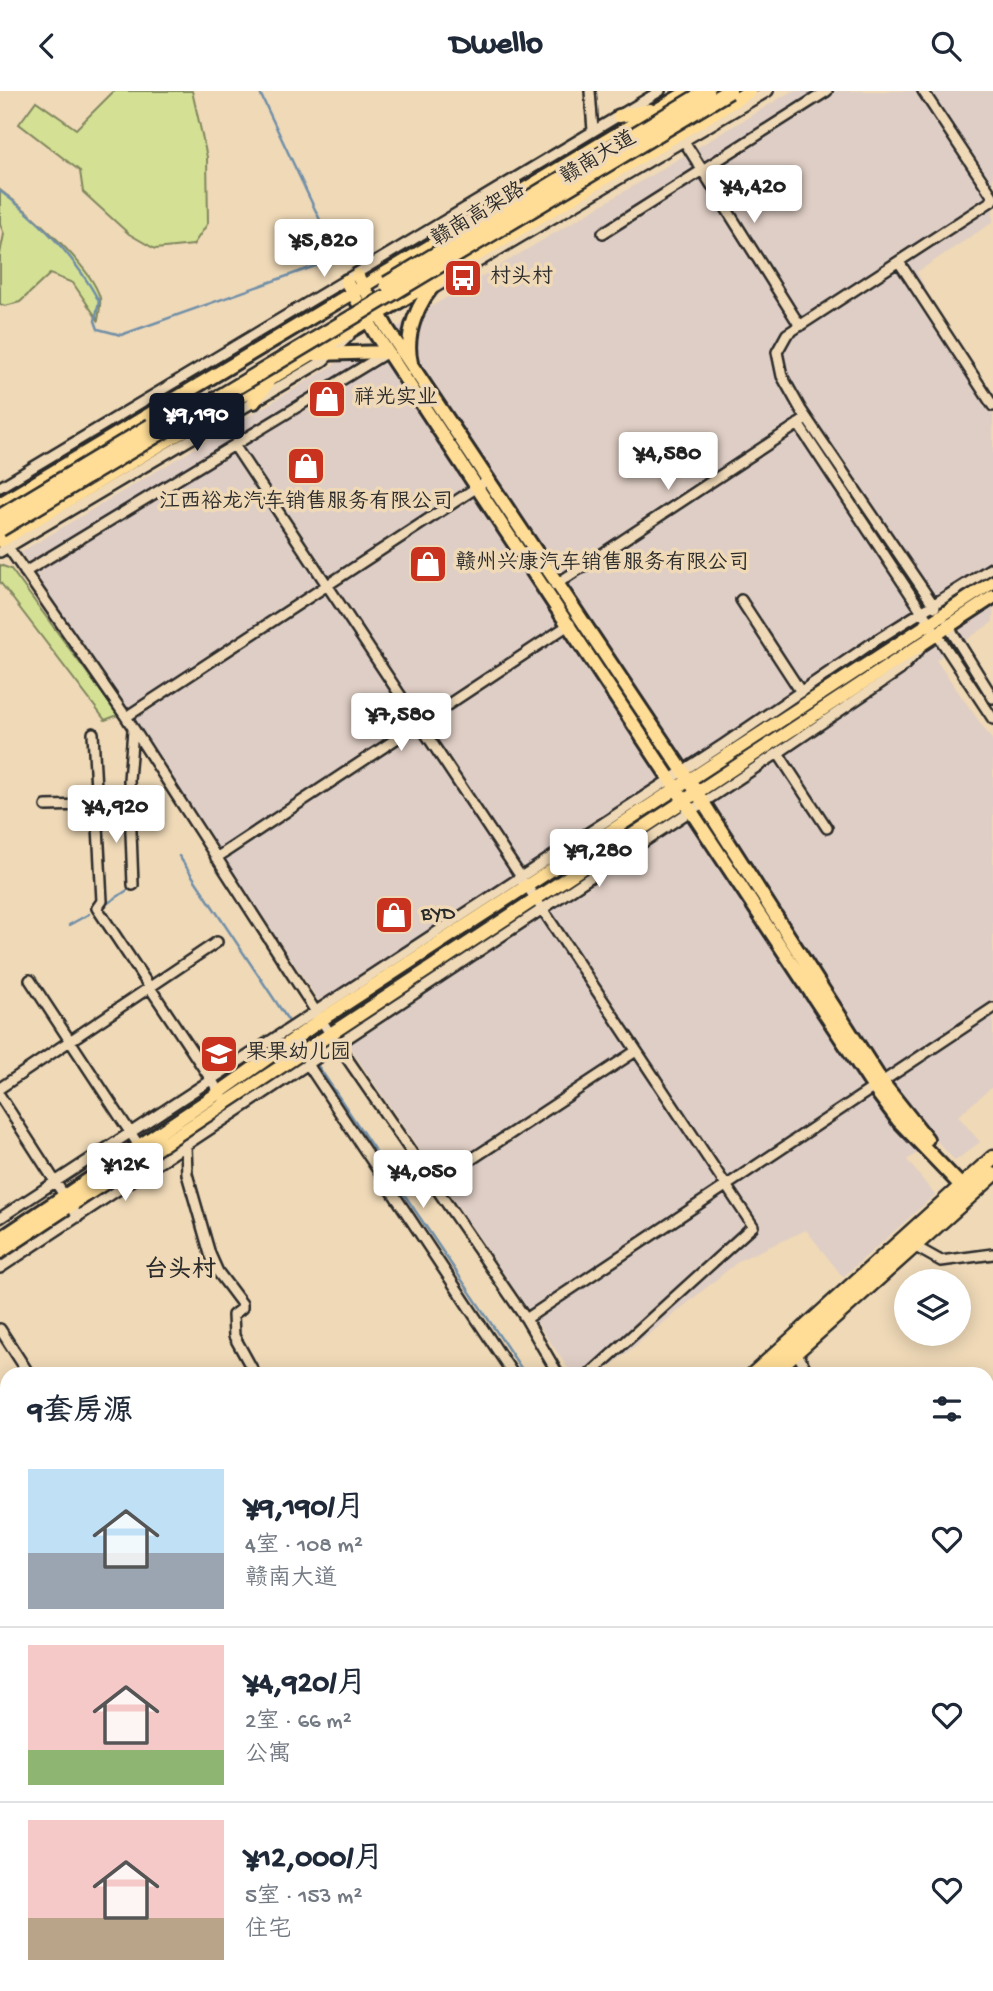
<!DOCTYPE html>
<html lang="zh">
<meta charset="utf-8">
<style>
body{margin:0;font-family:"Gochi Hand","LXGW WenKai TC",sans-serif;background:#f6f6f7;color:#1f2937;height:100vh;display:flex;flex-direction:column;font-size:26px;white-space:nowrap}
*{box-sizing:border-box;margin:0}
p{font-size:23px;color:#747a83}
.icon{flex:none;width:38px;height:38px;fill:none;stroke:currentColor;stroke-width:2;stroke-linecap:round;stroke-linejoin:round}
.map{position:relative;flex:1;overflow:hidden}
.side{position:absolute;left:0px;top:1276px;width:994px;height:625px;display:flex;flex-direction:column;background:#fff;border-radius:21px 21px 0 0;box-shadow:0 4px 18px #0003}
.side>*{flex:none}
.fabs{position:absolute;left:894px;top:1178px;display:grid;gap:14px}
.fabs a{display:grid;place-items:center;width:77px;height:77px;border-radius:50%;background:#fff;box-shadow:0 4px 18px #0003;font-size:35px}
.price{position:absolute;translate:-50% -60px;padding:0 16px;border-radius:7px;background:#fff;color:#222;font-size:23px;line-height:46px;filter:drop-shadow(0 2px 4px #0008)}
.price::after{content:'';position:absolute;left:50%;top:42px;width:21px;height:16px;margin-left:-10px;background:inherit;clip-path:polygon(0 0,100% 0,50% 100%)}
.price.on{background:#111827;color:#fff}
ul{padding:0;list-style:none}
li{display:flex;align-items:center;gap:21px;height:175px;padding:0 28px}
li+li{border-top:2px solid #e0e1e3}
li span{display:grid;place-items:center;flex:none;width:196px;height:140px;border-radius:0px;color:#555}
li>.icon{margin-inline-start:auto}
span .icon{width:84px;height:84px;fill:#fffc;stroke-width:1}
li b{font-size:30px}
h2{display:flex;justify-content:space-between;align-items:center;height:84px;padding:0 28px;font-size:30px}
header{display:flex;justify-content:space-between;align-items:center;height:91px;padding:0 28px;background:#fff;font-size:32px;font-weight:700}
.map>svg:first-child{display:block}
</style>
<header><svg class="icon" aria-label="back" viewBox="0 0 24 24"><path d="M15 5l-7 7 7 7"/></svg>Dwello<svg class="icon" aria-label="search" viewBox="0 0 24 24"><circle cx="10" cy="10" r="6"/><path d="M15 15l6 6"/></svg></header>
<div class="map">
<svg width="993" height="1900" viewBox="0 0 993 1900">
<rect width="100%" height="100%" fill="#efd9b7"/>
<filter id="ink" filterUnits="userSpaceOnUse"><feTurbulence type="fractalNoise" baseFrequency=".0143" numOctaves="2"/><feDisplacementMap in="SourceGraphic" scale="14" xChannelSelector="R" yChannelSelector="G"/><feConvolveMatrix kernelMatrix="1 2 1 2 8 2 1 2 1" color-interpolation-filters="sRGB"/></filter>
<g filter="url(#ink)">
<path fill="#dfcec5" d="M792,0H993V131L917,181L964,274L993,319V531L936,569L993,650V995L958,1025L980,1051L955,1070L936,1049L907,1069L935,1104L843,1186L806,1139L740,1169L601,1283H572L354,963L21,461Z"/>
<path fill="#d4e093" stroke="#80865f" stroke-width="2" d="M114,0H192L207,66L208,132L193,154L155,158L129,143L83,101L80,80L19,33L36,10L76,38Z
M0,99C27,119 92,175 100,207C101,213 99,223 98,229L73,192L50,183L20,211L5,215L0,213V163L4,143L0,133Z
M0,474L11,478L118,624L105,629L0,491Z
M0,1651L7,1664V1785L0,1784Z"/>
<g fill="none" stroke-linecap="round" stroke-linejoin="round">
<path stroke="#718fa8" stroke-width="2.5" d="M0,100C41,130 75,166 99,210L95,230L98,238L121,244L338,167L259,0
M179,765L288,929
M108,812L132,796
M69,834L89,823
M318,975L525,1283
M0,1666L7,1650
M0,1699L7,1711
M987,1876L993,1883"/>
<defs>
<path id="minor" d="M590,0L593,40
M923,0L993,106
M684,50L800,235
M603,142L827,0
M899,171L993,315
M436,196L768,0
M798,333L993,628
M234,354L753,1135L590,1283
M0,396C221,265 440,132 660,0
M8,456L126,626L329,941L526,1228L558,1283
M0,461L323,270L349,245
M25,481L386,262
M555,494L803,330
M741,509L801,601
M935,516L801,319L782,285L777,261L787,243L993,109
M947,533L993,607
M126,626L482,393
M93,642L102,810L97,817L222,1005
M778,662L827,737
M46,715L130,713
M216,767L570,533
M133,794L129,689L133,639
M30,889L153,1076
M307,972L513,1283
M0,997L217,851
M0,1005L78,1126
M186,1055L187,1083L210,1163L218,1181L242,1213V1217L233,1224L234,1245L255,1283
M434,1093L636,960
M0,1127L724,653L875,550L993,476
M914,1155L941,1170L993,1163
M0,1177L778,662L900,579L919,559
M526,1228L993,917
M0,1238L29,1283
M796,1261L809,1283
M987,1622L993,1630
M100,1894L106,1900
M725,1894L731,1900"/>
<path id="major" d="M619,25L650,19
M357,184L388,239L688,688L882,991L927,1048
M346,190L375,242L874,997L898,1029L968,1102
M315,263L387,261
M411,272C404,243 418,210 438,190
M254,311L268,291
M0,413L689,0
M0,450L750,0
M0,1148L220,1001L321,929L993,491
M0,1161L993,506"/>
<path id="highway" d="M754,1283L993,1067
M771,1283L993,1084
M61,1900L68,1894
M80,1900L87,1894"/>
</defs>
<use href="#minor" stroke="#2b2b2b" stroke-width="14"/>
<use href="#major" stroke="#2b2b2b" stroke-width="18"/>
<use href="#highway" stroke="#2b2b2b" stroke-width="19"/>
<use href="#minor" stroke="#efd9b7" stroke-width="9"/>
<use href="#major" stroke="#ffdd96" stroke-width="12"/>
<use href="#highway" stroke="#ffdd96" stroke-width="14"/>
<defs>
<path id="highway-bridge" d="M387,193L707,0
M0,426L151,335
M0,438L729,0"/>
</defs>
<use href="#highway-bridge" stroke="#2b2b2b" stroke-width="19" stroke-linecap="butt"/>
<use href="#highway-bridge" stroke="#ffdd96" stroke-width="14"/>
</g>
</g>
<defs>
<symbol id="bus-square" viewBox="-11 -11 22 22"><rect x="-9" y="-9" width="18" height="18" rx="4" fill="#c8321e" stroke="#efd9b7"/><path d="M-5-6H5V4H4V6H2V4H-2V6H-4V4H-5ZM-3.5-4V0h7V-4ZM-3.5 1.2v1.5H-2V1.2ZM2 1.2v1.5H3.5V1.2Z" fill="#fff"/></symbol>
<symbol id="shop-square" viewBox="-11 -11 22 22"><rect x="-9" y="-9" width="18" height="18" rx="4" fill="#c8321e" stroke="#efd9b7"/><path d="M-5-2.5h2.3a2.7 3.5 0 0 1 5.4 0H5L5.5 6h-11ZM-1.5-2.5h3a1.5 2.3 0 0 0-3 0Z" fill="#fff"/></symbol>
<symbol id="school-square" viewBox="-11 -11 22 22"><rect x="-9" y="-9" width="18" height="18" rx="4" fill="#c8321e" stroke="#efd9b7"/><path d="M0-5L7-2L0 1L-7-2ZM-4 1L0 2.5L4 1V4Q0 6-4 4Z" fill="#fff"/></symbol>
</defs>
<g fill-rule="evenodd">
<use href="#bus-square" x="441" y="165" width="44" height="44"/>
<use href="#shop-square" x="305" y="286" width="44" height="44"/>
<use href="#shop-square" x="284" y="353" width="44" height="44"/>
<use href="#shop-square" x="406" y="451" width="44" height="44"/>
<use href="#shop-square" x="372" y="802" width="44" height="44"/>
<use href="#school-square" x="197" y="941" width="44" height="44"/>
</g>
<g text-anchor="middle" dominant-baseline="central" stroke-width="7" stroke-linejoin="round" paint-order="stroke">
<g font-size="21" fill="#2b2b2b" stroke="#efd9b7">
<text transform="translate(599 68) rotate(-31)">赣南大道</text>
<text transform="translate(479 125) rotate(-31)">赣南高架路</text>
</g>
<g font-size="21" fill="#2b2b2b" stroke="#efd9b7" text-anchor="start">
<text x="490" y="187">村头村</text>
<text x="354" y="308">祥光实业</text>
<text x="306" y="412" text-anchor="middle">江西裕龙汽车销售服务有限公司</text>
<text x="455" y="473">赣州兴康汽车销售服务有限公司</text>
<text x="421" y="824">BYD</text>
<text x="246" y="963">果果幼儿园</text>
</g>
<g font-size="24" font-weight="bold" fill="#2b2b2b" stroke="#efd9b7">
<text x="180" y="1180">台头村</text>
</g>
</g>
</svg>
<div class="fabs">
<a><svg class="icon" aria-label="layers" viewBox="0 0 24 24"><path d="M12 4l9 5-9 5-9-5zM3 14l9 5 9-5"/></svg></a>
</div>
<b class="price" style="left:754px;top:134px">¥4,420</b>
<b class="price" style="left:324px;top:188px">¥5,820</b>
<b class="price on" style="left:197px;top:362px">¥9,190</b>
<b class="price" style="left:668px;top:401px">¥4,580</b>
<b class="price" style="left:401px;top:662px">¥7,580</b>
<b class="price" style="left:116px;top:754px">¥4,920</b>
<b class="price" style="left:599px;top:798px">¥9,280</b>
<b class="price" style="left:125px;top:1112px">¥12K</b>
<b class="price" style="left:423px;top:1119px">¥4,050</b>
<section class="side">
<h2>9套房源<svg class="icon" aria-label="filters" viewBox="0 0 24 24"><path d="M4 7h16M4 17h16"/><circle cx="9" cy="7" r="2"/><circle cx="15" cy="17" r="2"/></svg></h2>
<ul>
<li><span style="background:linear-gradient(#bfe0f5 60%,#9aa5b1 0)"><svg class="icon" aria-label="home" viewBox="0 0 24 24"><path d="M3 11l9-7 9 7M6 9v11h12V9"/></svg></span><div><b>¥9,190/月</b><p>4室 · 108 m²</p><p>赣南大道</p></div><svg class="icon" aria-label="heart" viewBox="0 0 24 24"><path d="M12 20l-8-8c-3-5 5-10 8-4 3-6 11-1 8 4z"/></svg></li>
<li><span style="background:linear-gradient(#f6c9c9 75%,#8fb573 0)"><svg class="icon" aria-label="home" viewBox="0 0 24 24"><path d="M3 11l9-7 9 7M6 9v11h12V9"/></svg></span><div><b>¥4,920/月</b><p>2室 · 66 m²</p><p>公寓</p></div><svg class="icon" aria-label="heart" viewBox="0 0 24 24"><path d="M12 20l-8-8c-3-5 5-10 8-4 3-6 11-1 8 4z"/></svg></li>
<li><span style="background:linear-gradient(#f6c9c9 70%,#b9a48a 0)"><svg class="icon" aria-label="home" viewBox="0 0 24 24"><path d="M3 11l9-7 9 7M6 9v11h12V9"/></svg></span><div><b>¥12,000/月</b><p>5室 · 153 m²</p><p>住宅</p></div><svg class="icon" aria-label="heart" viewBox="0 0 24 24"><path d="M12 20l-8-8c-3-5 5-10 8-4 3-6 11-1 8 4z"/></svg></li>
</ul>
</section>
</div>
